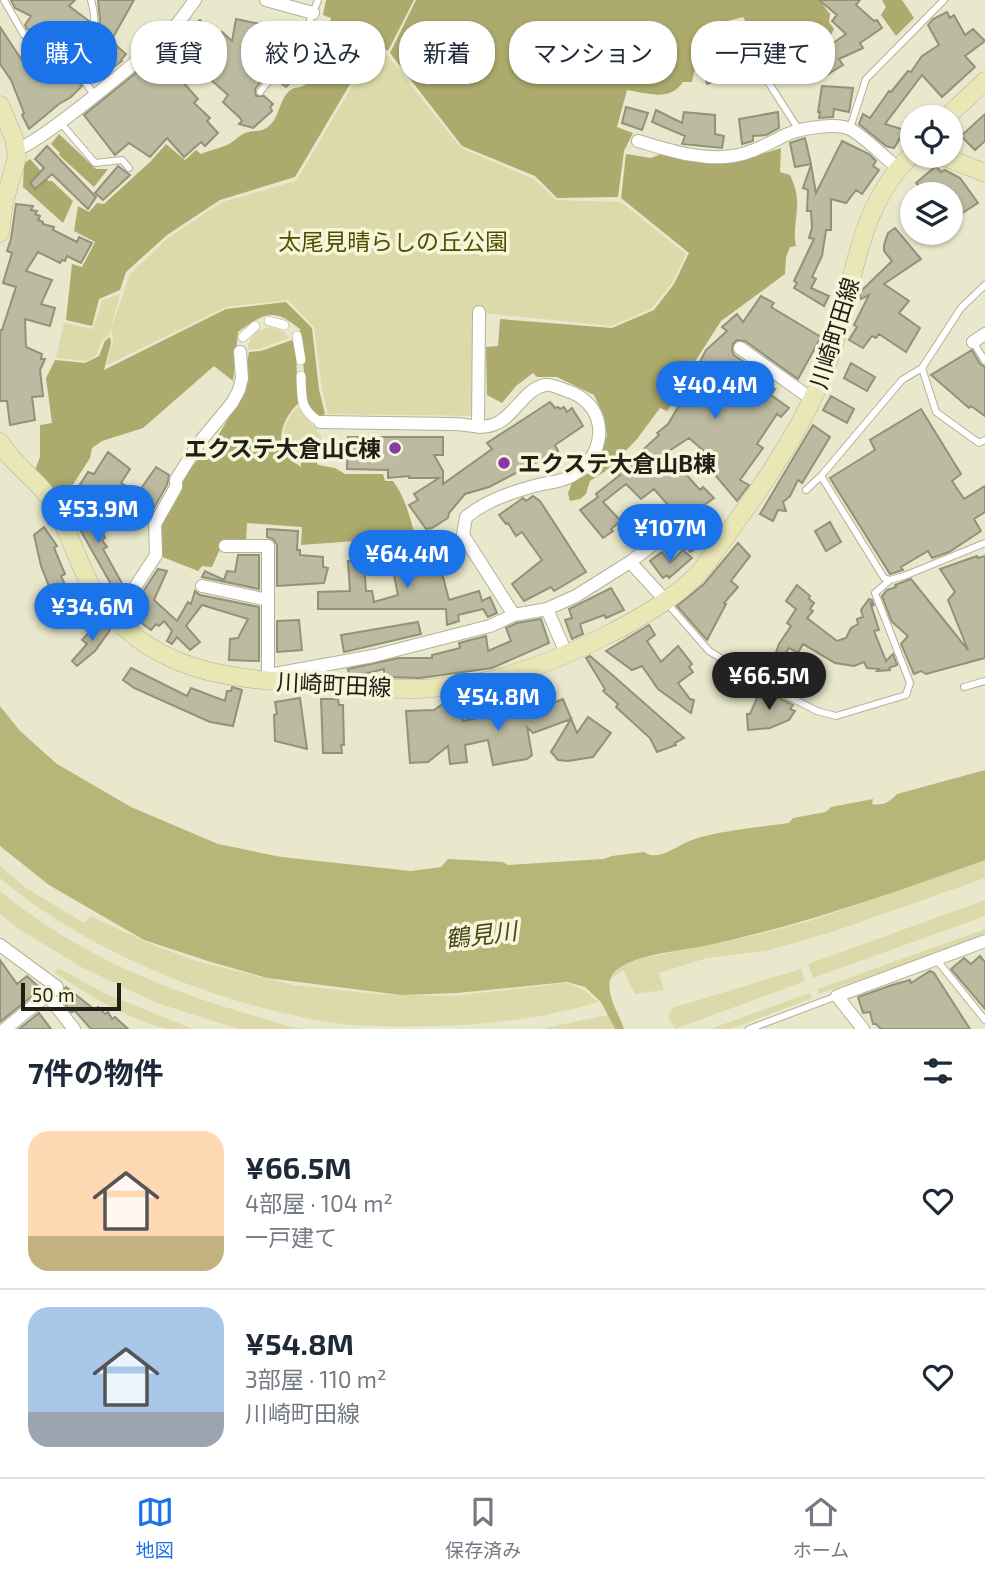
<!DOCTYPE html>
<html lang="ja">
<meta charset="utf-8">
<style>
body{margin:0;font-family:"Exo 2","Noto Sans JP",sans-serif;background:#f6f6f7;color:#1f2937;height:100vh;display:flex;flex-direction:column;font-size:26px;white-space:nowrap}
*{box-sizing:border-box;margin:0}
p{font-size:23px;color:#747a83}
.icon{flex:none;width:38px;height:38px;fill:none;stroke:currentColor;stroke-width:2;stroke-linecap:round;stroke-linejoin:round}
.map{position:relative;height:1029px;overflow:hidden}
.drawer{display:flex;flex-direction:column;background:#fff;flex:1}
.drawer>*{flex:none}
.hud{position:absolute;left:21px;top:21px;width:943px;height:63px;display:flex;gap:14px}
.buttons{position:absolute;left:900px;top:105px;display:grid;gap:14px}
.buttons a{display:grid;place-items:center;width:63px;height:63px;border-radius:50%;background:#fff;box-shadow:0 2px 5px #0004;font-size:35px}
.scale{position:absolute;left:21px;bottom:18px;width:100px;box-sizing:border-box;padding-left:7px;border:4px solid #212016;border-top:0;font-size:19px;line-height:24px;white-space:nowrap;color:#212016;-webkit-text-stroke:5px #f6f6da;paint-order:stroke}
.price{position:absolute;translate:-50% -60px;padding:0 16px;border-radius:24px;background:#1a73e8;color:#fff;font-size:23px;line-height:46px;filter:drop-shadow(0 2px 4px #0008)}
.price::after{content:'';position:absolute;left:50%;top:42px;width:21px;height:16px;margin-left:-10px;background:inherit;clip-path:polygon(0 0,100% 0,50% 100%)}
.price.active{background:#222;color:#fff}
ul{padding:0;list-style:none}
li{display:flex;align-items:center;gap:21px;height:175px;padding:0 28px}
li+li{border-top:2px solid #e0e1e3}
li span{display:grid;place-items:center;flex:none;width:196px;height:140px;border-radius:21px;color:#555}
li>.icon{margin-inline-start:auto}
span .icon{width:84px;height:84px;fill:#fffc;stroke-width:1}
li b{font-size:30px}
h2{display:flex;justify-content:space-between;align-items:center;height:84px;padding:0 28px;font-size:30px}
.tag{padding:0 24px;border-radius:28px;background:#fff;box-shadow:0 2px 5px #0004;font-size:24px;line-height:63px}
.tag.active{background:#1a73e8;color:#fff}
.dock{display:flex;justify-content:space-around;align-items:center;height:98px;border-top:2px solid #e0e1e3;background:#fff;font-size:19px;color:#747a83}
.dock a{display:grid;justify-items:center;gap:4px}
.dock .active{color:#1a73e8}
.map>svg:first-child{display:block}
</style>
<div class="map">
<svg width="985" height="1029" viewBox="0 0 985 1029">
<rect width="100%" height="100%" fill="#e9e8cd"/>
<path fill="#dcdaab" d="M376,46L388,56L461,148L534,179L556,200L621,202L686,254L672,283L651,309L611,326L483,313V416L328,414L322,389L314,327L288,300L226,307L107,365L113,340L111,329L130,274L168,238L222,202L296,181Z
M120,294L109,335L102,340L96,356L86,361L56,358L64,323L93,329L102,301Z
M269,327L283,331L289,338L260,349L247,350C250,336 255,331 269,327Z
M298,407L321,435L325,461L319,462L313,451H300L299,464C280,447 278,426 298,407Z
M985,860V878L832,932L765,951L707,958L659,973L664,990L635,994L623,970L610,980L619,967L639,959L756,935L813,920Z
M0,866L26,888L84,923L91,916L148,943L196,961L293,985L376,994L451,996L567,983L586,991L598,1002C519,1026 432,1029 350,1025C231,1010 92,956 0,878Z
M0,891C70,949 155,987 242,1012C262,1018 283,1026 304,1029H238L157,1003L81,967L19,929L0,914Z
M985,900V916L813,978L808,964Z
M985,929V936L819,994L818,989Z
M58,968L106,994L193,1029C185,1029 174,1029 166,1029C131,1021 83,992 55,973Z
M801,969L805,981L675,1029L668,1017L672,1008Z
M810,993L812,998L731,1029H710Z
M608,1015L615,1029H540Z"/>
<path fill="#acaa6c" d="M326,0H414L388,51L375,42L295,177L220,200L167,235L126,272L120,290L99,299L92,326L66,320L72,264L82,267L95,242L74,231L78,206L89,212L97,203L104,204L151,161L166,144L185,160L196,150L201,154C210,150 218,149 227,145C234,142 238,136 245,133C253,130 263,133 270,125C281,115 279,97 292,89C295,87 300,88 303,86C326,74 328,39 331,18L323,15Z
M416,0H826L823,5L830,14L829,22L834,29L828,41L804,60L797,53L787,57L778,47L773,30L752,33L743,17L720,23L717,40L699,49L692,82H683C670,102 647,93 627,90L617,127L633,133L624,151L618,197L557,198L535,176L462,146L390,53Z
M882,0H902L914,18L896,36L881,15L886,7Z
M59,134L96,169H108L94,187L59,155L60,153L51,144Z
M781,148L780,172L790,175C805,206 791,218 796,246L790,247L786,257L785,274L721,321L687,374L689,380L667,411L660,408L637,439L607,470L590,481L586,494L580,499L570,501L568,493L572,483L589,473L607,436L604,417L594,395L557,377H537L533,373L516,386L502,403L487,395L486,347L498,346L500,319L612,328L654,310L674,284L689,253L621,198L626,154L651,158L661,154L676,158L714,162L739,161Z
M30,159L40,170L39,173L49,181H52L73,201L63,223L23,187L24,164Z
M286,302L312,328L319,390L325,414L318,417L310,412L307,403L300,329C273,307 264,313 238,332L233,381L214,366L143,428L102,441L92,448L90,458L72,486L79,495L76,500L65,493L56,496L35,470L40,457V425L52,423L46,378L55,360L85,363L99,356L105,341L110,337L111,343L104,370L226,309Z
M292,340L296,351L298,404C285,415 274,439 287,456C290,460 297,464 301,467V452L313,453L318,465L335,468L345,474H383L385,481H393C407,499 411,524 418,545L397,538L301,545L302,527L247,523L246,542H223L212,567L202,566L198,571L160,556L161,525L182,479L219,434L241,397L249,352L261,351Z"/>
<path fill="#b7b577" d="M0,706L20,731L57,764L131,807L218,844L281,857L411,871L441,867L448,859L503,862L508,865L603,859L612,856L644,852C658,862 675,847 687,842C712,831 761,827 789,823L793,818L826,812L831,807L873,799L872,804C883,806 890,802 897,794L985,770V860C890,894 797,927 699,947C677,951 626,956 613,974C602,990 619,1013 624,1029H615L601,1002L585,987L567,982L457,993L401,995L267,978L211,962L144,940L49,885L0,846Z"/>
<path fill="#bcbba1" stroke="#939278" stroke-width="2" d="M11,0H75L69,6L89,21L85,45L77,64V62L27,29L25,25L31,16L15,8Z
M98,0H134L111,41L126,54L121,60L122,61L93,82L86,72L98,38L100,19Z
M819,0H860L856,5L874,21L877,20L882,28L860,43L863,48L839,59L843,65L825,76L812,58L846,34L832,21L837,15Z
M947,12L950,18L954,15L965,35L973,29L985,41L965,56L975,67L942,97L922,75L885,124L905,130L894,148L886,146L859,124L863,114L870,118L889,91L891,92L908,71L911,72L922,56L939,45L928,25L933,19Z
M236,19L284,29L295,38L255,89L256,96H264L273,104L270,107L272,111L253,128L239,124L242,121L239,117L223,102L228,95L193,64L205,50L183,30L190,23L193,25L200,20L218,37L222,32L232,41Z
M0,27L29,71L46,60L59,80L68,71L75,76L82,86L71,97L59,104L29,129L22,115L24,113L11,80L0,64Z
M769,34L777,61L784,56L791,68L779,75L774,69L769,73L767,70L758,37Z
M735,41L743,76L721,79L707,84L704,66L707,65L703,50Z
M304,45L316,55L286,87L277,80Z
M172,46L192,69L181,80L198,99L194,103L210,118L207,121L218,133L205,146L201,142L184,157L167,138L150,157L129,143L115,155L84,115L152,60L155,62Z
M822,86L853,88L849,112L834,109L833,117L819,118L820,112H818Z
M626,107L648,113L642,130L622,123Z
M656,110L682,123L684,112L715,115V134L724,136L722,148L682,144L685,136L652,122Z
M778,112L779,128L766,135L753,136V141L742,144L739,119Z
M985,114V141L975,150L961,136Z
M805,138L811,164L795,167L790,143Z
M842,141L869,154L876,161L873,166L879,170L862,194L856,190L846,203L831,199V230H826L822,256L812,277L816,279L811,288L829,296L824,306L794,288L797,283L794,281L814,239L809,238L812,228L811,211H807L808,190L803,188L811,165L816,193Z
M47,146L96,197L88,209L52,174L35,189L30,183L44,168L35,159Z
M118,166L130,175L103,200L95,193Z
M936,166L941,172L945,170L960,178L978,203L950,221V194H927L916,183Z
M16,204L33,206L31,210L37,211L35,214L40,216L38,220L43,222V224L54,227L53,230L77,242L79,237L92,243L81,263L67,256L65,261L62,260L60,263L38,252L26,271L52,280L41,304L55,308L50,326L25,319L26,347L42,354L41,359H45L40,370L43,396L32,397L35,420L10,425L7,401H0V330H2L16,287L3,283L12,253L7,251L11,239Z
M895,228L921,259L884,284L909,301L899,313L920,328L906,352L879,334L876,338L872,336L863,348L849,340L857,327L854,325L869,295L861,299L859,293L892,261L884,251V245L888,233Z
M761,296L774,303L771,307L821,337L798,379L745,341L737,340L733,344L732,351L734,355L764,376L760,380L775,389L771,395L789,408L781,417L777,414L757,444L763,448L740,480L749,485L737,501L699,456L704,451L689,438L669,451V454L684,469L683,471L700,490L703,487L714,498L686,518L705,543L690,552L676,533L680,530L669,517L675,513L654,489L641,499L626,484L603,502L621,521L611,529L613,531L603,538L580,510L598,497L596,494L620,475L618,473L659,435L657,433L668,424L682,401L681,400L696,379L692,377L706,350L727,331L722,327L737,314L743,322Z
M972,350L980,364L985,367V416L971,406L969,408L931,375Z
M851,363L875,377L867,391L844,378Z
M831,396L854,409L847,423L823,410Z
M550,402L555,408L558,407L560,409L564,407L567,412L572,408L583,426L555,445L558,451L489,487L465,494L449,513L448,518L432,528L426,529L409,505L418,500L414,494L439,478H409V476L388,478V470L347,469L348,437H443V455H434L443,471V484L492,449L487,443Z
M921,409L961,474L952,481L964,499L985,486V512L974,519L981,531L949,552L932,558L928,551L901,567L903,570L890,574L830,478L875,450L870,440Z
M813,425L830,437L802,483L798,480L790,496L783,502L786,511L778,510L773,521L760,514Z
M108,452L130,469L121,483L128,487L119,499L101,486L91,500L77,489L88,472L94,474Z
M156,467L169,475L167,485L151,513L133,500Z
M533,496L540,501L586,572L554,591L551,587L524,601L512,584L542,560L522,532L516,536L508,523L506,524L499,515L523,498L526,501Z
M90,507L105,538L102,540L107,547L103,549L124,587L116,593L73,517Z
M830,522L841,542L826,551L815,531Z
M44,527L57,546L54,548L65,574L61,576L72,600L77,608L87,613L68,626L60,614L41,566L34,535Z
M267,529L298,531L297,550H300V555L323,557V567L328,568L324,583L277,586V545L273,539L267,537Z
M738,543L750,556L731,581L738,587L724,603L726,604L707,640L677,606L704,584Z
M436,547L437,551L446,549L450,562L448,572L442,573L449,600L479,591L482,601L490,597L497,613L488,617L483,609L458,615L459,621L447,625L446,609H318V592L350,591L348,561H352L351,551L363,550L366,591H372L374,602L398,595L393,570L417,565L416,561L429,558L427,550Z
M683,550L692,558L669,578L667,575L663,578L650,561L662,552L670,563Z
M238,555H259V589L202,577L205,571L224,580L227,571L235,572Z
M977,556L978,558L985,556V658L926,674L921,671L914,674L901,644L908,636L892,622L882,596L887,590L896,587L895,585L911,579L968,650L948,600L955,592L940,569Z
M158,569L167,571L154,600L177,621L188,602L191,604L195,591L200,595L259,607V661L229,660L230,639L238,638L248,619L202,605L186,626L200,642L190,650L177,637L172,644L167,641L172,631L164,621L159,626L156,624L151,630L129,613Z
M797,585L810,596L809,599L814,603L810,609L813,611L807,618L837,641L846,638L851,628L858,624L857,619L863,617L861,610L869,599L872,600L874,606L870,602L879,630L874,631L886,661L893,654L897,665L889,668L890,670L877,671L879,669L867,668L864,662L854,666L835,663L803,644L798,653L789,648L774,670L770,669L779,644L791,626L787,623L796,609L786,601Z
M611,588L624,610L606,618L604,615L580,624L583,634L572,639L565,620L572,618L569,609Z
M541,619L549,643L492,668L420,678L384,677V669L360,675L349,674L348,669L399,658H432V655L460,648L459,643L486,636L488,651L511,641L506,628L517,623Z
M299,620L302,650L277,652V621Z
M418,622L421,634L344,652L341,635Z
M106,624L110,630L95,651L77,666L72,661L87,644L82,640L96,625L101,629Z
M649,625L655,635L647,641L661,662L678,646L692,664L689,667L693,672L678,683L690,699L694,700L691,713L658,689L642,666L632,670L606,651Z
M590,656L610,673L684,738L675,743L676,745L657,752L650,738L616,707L618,704L603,691L605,689L586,658Z
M131,668L187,696L191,688L225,701L227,691H231L232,687L242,690L233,726L210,722L134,688L123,680Z
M761,689L793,705L790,709L795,711L789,720L770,728L748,730L747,714H750Z
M461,697L463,721L488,716L486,708L513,702L514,711H519L520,716L563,699L577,733L588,717L611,733L593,757L568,761L558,760L551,752L571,719L533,733L527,727L532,755L527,759L493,765L488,740L465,745L467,762L450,764L448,746L428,762L410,763L406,711L434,710L444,703L443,699Z
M300,698L307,749L275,741L274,715L277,714L275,702Z
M321,699H338L339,705H343L344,745H341L342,753H323Z
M980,956L985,962V1009L951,969L964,958L971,964Z
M0,960L17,984L27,976L41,989L0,1022Z
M930,971L934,973L970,1029H881L876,1024H873L870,1012L863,1013L858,997L892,985L910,980L911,983Z
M66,987L95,1010L98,1007L105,1014L108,1012L112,1019L115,1017L128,1029H91L75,1011L71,1012L59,996Z
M39,1013L51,1029H19Z"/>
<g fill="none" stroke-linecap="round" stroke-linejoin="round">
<defs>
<path id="service" d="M4,0L24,35L79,72
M91,0C99,25 92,50 79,72L94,95
M747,39L754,60L799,130
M260,92L304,36L318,0
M60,122L95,163L122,160L129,168
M850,128L866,79L944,0
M973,342L985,361
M922,368L936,412L979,443L985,440
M821,476L884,578L890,580L904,576L985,543
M806,490L821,476L902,380L922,368L961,308L985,285
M667,603L709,651L758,681L817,711L836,716L906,695L910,683L875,593L890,580
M964,687L985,681
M936,959L985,1020
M749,1029L837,996"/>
<path id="pedestrian" d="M269,321L284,325
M297,336L301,360
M243,337L255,326
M301,376C302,398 299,409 320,422"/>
<path id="minor" d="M266,0L313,13
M638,141C669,150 701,161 733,156C754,153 770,142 788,134C802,128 839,122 852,130C868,140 883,156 898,168
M17,149C39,144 157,47 175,26C183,18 188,9 195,0
M973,342L985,334
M740,348L813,400
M320,422C365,423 409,423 453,424C468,424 481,430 495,424C514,417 524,389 545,385C551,384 559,388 565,390C606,402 610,447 578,472C566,481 552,482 538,485C512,492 487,500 466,517L463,535L514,615
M478,427L479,312
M225,546H268V681
M630,562L663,537
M202,586L268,600
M547,609L566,653
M115,618L156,555L155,524L176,487V480L199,443L232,403L239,390L242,378L240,352
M269,675L373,656L490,626L514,615L547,609L576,596L630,562L666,601
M0,945L57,987L5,1029
M48,996L74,1029
M863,1029L837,996L985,941"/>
<path id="secondary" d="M0,105L14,138L17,158L4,202L0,233
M947,117L985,81
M942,156L985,173
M0,442C14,467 40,480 55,507C70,534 78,564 94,591C151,681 247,680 342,685C368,686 395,690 421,689C448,687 480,684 506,676C561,660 652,618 693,579C701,572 707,562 714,553C728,533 742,514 756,494C788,446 815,403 833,348C854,283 858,204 912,155"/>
</defs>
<use href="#service" stroke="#b3b298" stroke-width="8"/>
<use href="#pedestrian" stroke="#b3b298" stroke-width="10"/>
<use href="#minor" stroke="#b3b298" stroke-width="14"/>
<use href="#secondary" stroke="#b3b298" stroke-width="19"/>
<use href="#service" stroke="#fff" stroke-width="6"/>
<use href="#pedestrian" stroke="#fff" stroke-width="9"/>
<use href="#minor" stroke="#fff" stroke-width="12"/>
<use href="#secondary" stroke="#e9e7b5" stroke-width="18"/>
</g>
<g fill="#8b38a7" stroke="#f6f6da" stroke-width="2.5">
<circle cx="395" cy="448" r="7"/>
<circle cx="504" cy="463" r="7"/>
</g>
<g text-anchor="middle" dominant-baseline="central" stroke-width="7" stroke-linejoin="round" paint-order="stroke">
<g font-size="23" fill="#524e00" stroke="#f6f6da">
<text x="393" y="241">太尾見晴らしの丘公園</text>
</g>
<g font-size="23" fill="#212016" stroke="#f6f6da">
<text transform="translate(834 333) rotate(-73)">川崎町田線</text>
<text transform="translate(334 684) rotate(3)">川崎町田線</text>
</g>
<g font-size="23" font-weight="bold" fill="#212016" stroke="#f6f6da" text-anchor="end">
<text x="381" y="448">エクステ大倉山C棟</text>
<text x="518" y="463" text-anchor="start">エクステ大倉山B棟</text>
</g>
<g font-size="24" font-style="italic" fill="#4a4818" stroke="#f6f6da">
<text transform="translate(481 934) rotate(-7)">鶴見川</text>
</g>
</g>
</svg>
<div class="buttons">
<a><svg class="icon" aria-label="locate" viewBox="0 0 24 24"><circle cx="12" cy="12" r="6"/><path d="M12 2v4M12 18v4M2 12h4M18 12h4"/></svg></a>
<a><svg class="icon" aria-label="layers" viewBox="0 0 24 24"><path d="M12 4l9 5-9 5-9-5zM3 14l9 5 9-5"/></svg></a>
</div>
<div class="scale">50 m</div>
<b class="price" style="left:715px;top:421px">¥40.4M</b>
<b class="price" style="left:98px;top:545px">¥53.9M</b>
<b class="price" style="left:670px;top:564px">¥107M</b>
<b class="price" style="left:407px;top:590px">¥64.4M</b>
<b class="price" style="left:92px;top:643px">¥34.6M</b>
<b class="price active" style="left:769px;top:712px">¥66.5M</b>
<b class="price" style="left:498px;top:733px">¥54.8M</b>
<div class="hud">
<a class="tag active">購入</a>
<a class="tag">賃貸</a>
<a class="tag">絞り込み</a>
<a class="tag">新着</a>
<a class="tag">マンション</a>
<a class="tag">一戸建て</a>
</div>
</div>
<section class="drawer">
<h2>7件の物件<svg class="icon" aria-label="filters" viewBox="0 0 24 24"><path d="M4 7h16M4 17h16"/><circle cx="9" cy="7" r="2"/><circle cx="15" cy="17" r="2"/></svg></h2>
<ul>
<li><span style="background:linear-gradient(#ffd9b3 75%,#c2b280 0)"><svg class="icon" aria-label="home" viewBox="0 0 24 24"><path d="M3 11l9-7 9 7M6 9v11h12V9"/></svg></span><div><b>¥66.5M</b><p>4部屋 · 104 m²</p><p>一戸建て</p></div><svg class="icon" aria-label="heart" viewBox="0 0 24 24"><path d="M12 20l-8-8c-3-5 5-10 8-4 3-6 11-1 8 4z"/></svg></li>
<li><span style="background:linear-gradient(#a9c7e8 75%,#9aa5b1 0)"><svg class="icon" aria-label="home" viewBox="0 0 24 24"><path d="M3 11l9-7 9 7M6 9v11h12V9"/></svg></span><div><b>¥54.8M</b><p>3部屋 · 110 m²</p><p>川崎町田線</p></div><svg class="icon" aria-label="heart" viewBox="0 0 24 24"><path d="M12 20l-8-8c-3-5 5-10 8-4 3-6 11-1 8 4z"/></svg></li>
</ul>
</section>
<nav class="dock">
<a class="active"><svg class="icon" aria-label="map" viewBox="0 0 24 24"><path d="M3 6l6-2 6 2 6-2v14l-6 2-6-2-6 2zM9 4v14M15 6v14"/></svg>地図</a>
<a><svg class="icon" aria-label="saved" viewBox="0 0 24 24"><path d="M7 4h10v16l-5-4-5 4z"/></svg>保存済み</a>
<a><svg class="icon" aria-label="home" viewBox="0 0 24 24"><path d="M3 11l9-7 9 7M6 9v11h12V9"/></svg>ホーム</a>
</nav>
